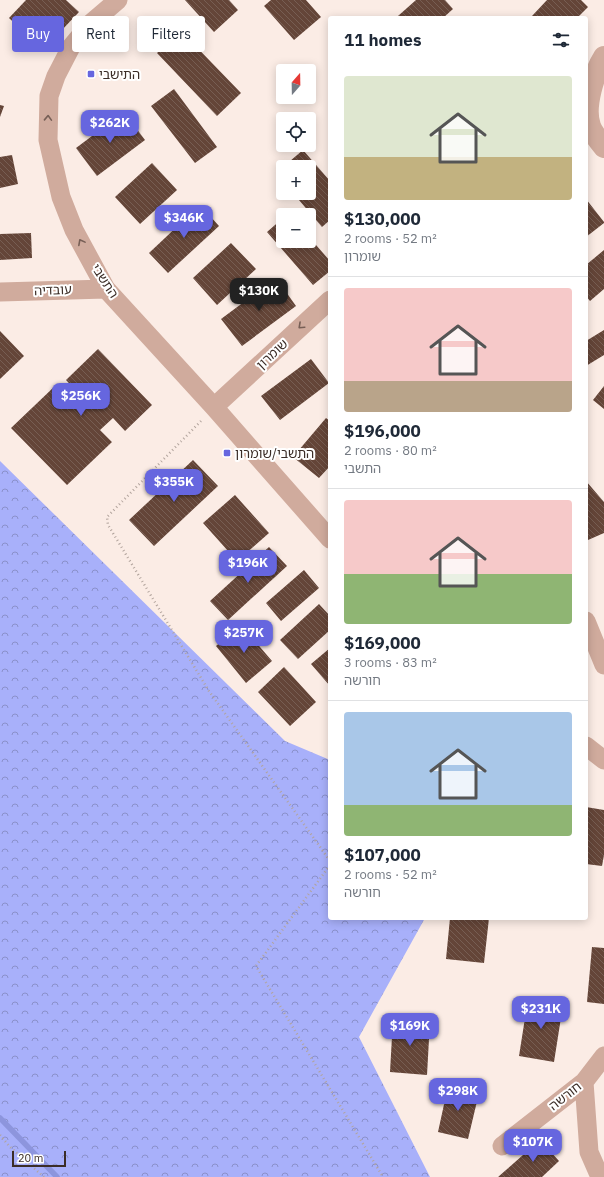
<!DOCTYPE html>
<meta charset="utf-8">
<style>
body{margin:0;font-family:"IBM Plex Sans","Noto Sans Hebrew",sans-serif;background:#f2f2f3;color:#1f2937;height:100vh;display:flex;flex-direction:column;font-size:15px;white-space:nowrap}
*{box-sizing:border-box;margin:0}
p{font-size:13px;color:#747a83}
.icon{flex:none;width:22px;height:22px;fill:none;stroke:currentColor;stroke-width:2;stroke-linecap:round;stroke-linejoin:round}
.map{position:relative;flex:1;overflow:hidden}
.panel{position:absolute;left:328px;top:16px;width:260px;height:904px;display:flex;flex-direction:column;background:#fff;border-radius:4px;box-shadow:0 2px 10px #0003}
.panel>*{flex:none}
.guide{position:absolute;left:12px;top:16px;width:256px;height:36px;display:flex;gap:8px}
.needle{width:26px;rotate:20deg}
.controls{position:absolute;left:276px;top:64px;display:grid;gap:8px}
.controls a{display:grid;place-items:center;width:40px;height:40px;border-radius:4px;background:#fff;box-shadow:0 2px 10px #0003;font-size:20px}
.scale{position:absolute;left:12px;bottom:10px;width:54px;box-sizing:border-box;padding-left:4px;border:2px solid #3b2d27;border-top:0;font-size:11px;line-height:14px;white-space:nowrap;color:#3b2d27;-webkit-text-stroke:3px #fff;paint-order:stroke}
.price{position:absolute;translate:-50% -34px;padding:0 9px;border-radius:8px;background:#6666df;color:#fff;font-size:13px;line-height:26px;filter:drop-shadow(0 1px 2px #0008)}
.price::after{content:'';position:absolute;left:50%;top:24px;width:12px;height:9px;margin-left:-6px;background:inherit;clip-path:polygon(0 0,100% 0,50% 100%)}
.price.selected{background:#222;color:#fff}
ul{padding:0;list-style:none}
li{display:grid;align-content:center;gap:8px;height:212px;padding:0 16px}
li+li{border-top:1px solid #e0e1e3}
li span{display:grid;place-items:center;height:124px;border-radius:4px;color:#555}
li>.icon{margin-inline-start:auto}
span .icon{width:72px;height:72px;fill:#fffc;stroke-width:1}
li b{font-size:17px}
h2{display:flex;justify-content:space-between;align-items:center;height:48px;padding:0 16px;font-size:17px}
.chip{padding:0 14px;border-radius:4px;background:#fff;box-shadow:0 2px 10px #0003;font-size:14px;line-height:36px}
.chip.selected{background:#6666df;color:#fff}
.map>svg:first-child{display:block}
</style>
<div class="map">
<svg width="604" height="1177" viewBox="0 0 604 1177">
<defs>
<pattern id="forest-crowns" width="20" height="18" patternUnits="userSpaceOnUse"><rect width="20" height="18" fill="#a8b0fa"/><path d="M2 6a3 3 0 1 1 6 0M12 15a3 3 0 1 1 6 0" fill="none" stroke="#8a90ca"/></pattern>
<pattern id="building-back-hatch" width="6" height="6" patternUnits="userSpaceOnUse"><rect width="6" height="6" fill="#644538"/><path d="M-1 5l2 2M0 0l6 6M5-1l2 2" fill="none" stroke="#775e53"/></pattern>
</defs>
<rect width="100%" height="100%" fill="#fbece5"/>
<path fill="url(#forest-crowns)" d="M0,461L285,741L330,760V918H425L359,1037L430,1177H0Z"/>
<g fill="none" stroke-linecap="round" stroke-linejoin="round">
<path stroke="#8d95dd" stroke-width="5.5" d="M0,1118L57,1177"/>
</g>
<path fill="url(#building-back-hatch)" d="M26,0H66L79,12L43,50L9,18Z
M185,0H229L238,10L214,32Z
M271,0H306L321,17L294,40L264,6Z
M416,0H445L453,9L443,18H400L398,16Z
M547,0H581L588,7L577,18H534L532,16Z
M181,31L241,93L217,116L157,53Z
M174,89L217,147L195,163L151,106Z
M0,105L4,106L0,117Z
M124,112L145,140L97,176L76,148Z
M303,150L330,181V220L322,227L293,193H309V167H283Z
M12,155L18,184L0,188V157Z
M152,163L177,190L140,224L115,197Z
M283,167V181L276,173Z
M586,199L604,222V223L586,237Z
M200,205L219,226L168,273L149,253Z
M283,218V241H309V237L330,261V271L313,285L267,232Z
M31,233L32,258L0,260V234Z
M231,243L256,269L217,305L193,278Z
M604,250V289L590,301L586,296V265Z
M276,278L296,306L242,346L221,319Z
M604,330V355L586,366V341Z
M0,331L24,356L0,379Z
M98,349L152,405L125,431L113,418L100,430L112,442L67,485L11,428L55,386L72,404L81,396L66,380Z
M311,359L329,383L280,420L261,396Z
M604,386V409L593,400Z
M326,418L330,421V466L319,478L293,457Z
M193,460L218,486L154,546L129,520Z
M586,481L604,502V533L588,540L586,538Z
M235,495L269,533L237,561L203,523Z
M269,547L287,566L228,620L210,601Z
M304,570L319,588L281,621L266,603Z
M319,604L330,616V630L298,659L280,640Z
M241,625L272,661L246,683L216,646Z
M330,648V686L311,664Z
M284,667L316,702L290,726L258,692Z
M586,807L604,810V855L602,866L586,864Z
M450,918H489L484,963L446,959Z
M592,947L604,948V1004L587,1002Z
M528,999L563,1005L554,1062L519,1056Z
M393,1019L430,1021L427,1075L390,1072Z
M448,1086L479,1093L468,1139L438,1132Z
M540,1140L559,1161L542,1177H498Z"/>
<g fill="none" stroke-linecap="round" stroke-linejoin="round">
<path stroke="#b2a49d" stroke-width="2.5" stroke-dasharray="1 3" stroke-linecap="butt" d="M201,421L107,517L108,525L209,691L330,861
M330,865L256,966L383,1177
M0,1135L10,1147L44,1177"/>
<path stroke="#d0ab9d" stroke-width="19" d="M118,0L90,24L71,47L56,76L49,96L48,140L61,197L74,230L106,289L214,407L330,539
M0,292L106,289
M214,407L330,300
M586,621L604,665
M586,746L604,760
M584,1082L589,1152L600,1177
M502,1146L584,1082L604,1056"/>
<path stroke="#d0ab9d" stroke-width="22" d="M604,57C594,73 583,107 590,126C592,133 600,141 604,147"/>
</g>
<defs><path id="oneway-chevron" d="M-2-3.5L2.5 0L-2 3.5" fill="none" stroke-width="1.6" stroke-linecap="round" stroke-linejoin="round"/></defs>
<g stroke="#775f56">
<use href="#oneway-chevron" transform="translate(48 118) rotate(-88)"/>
<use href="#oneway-chevron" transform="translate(81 242) rotate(-118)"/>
<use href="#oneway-chevron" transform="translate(301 326) rotate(137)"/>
</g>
<g fill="#6666df" stroke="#fff" stroke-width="1.5">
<rect x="87" y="70" width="8" height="8" rx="2"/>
<rect x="223" y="449" width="8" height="8" rx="2"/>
</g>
<g text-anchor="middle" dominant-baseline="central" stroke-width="4" stroke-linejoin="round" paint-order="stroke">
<g font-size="13" fill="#3b2d27" stroke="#fff" text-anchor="start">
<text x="99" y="74">התישבי</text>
<text x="235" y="453">התשבי/שומרון</text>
</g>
<g font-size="13" fill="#3b2d27" stroke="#fff">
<text transform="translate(105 281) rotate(57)">התשבי</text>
<text transform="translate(53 290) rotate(-2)">עובדיה</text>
<text transform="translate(272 354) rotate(-43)">שומרון</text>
<text transform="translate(565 1096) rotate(-38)">חורשה</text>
</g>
</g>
</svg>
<div class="controls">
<a><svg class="needle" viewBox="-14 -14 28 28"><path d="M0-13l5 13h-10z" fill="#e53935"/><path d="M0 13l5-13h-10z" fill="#747a83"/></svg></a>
<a><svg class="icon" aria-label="locate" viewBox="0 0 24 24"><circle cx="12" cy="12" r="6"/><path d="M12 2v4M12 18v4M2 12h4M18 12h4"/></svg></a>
<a>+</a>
<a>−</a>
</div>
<div class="scale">20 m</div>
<b class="price" style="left:110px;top:144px">$262K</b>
<b class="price" style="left:184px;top:239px">$346K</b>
<b class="price selected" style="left:259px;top:312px">$130K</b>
<b class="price" style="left:81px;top:417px">$256K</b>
<b class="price" style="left:174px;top:503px">$355K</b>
<b class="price" style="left:248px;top:584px">$196K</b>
<b class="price" style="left:244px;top:654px">$257K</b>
<b class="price" style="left:541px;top:1030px">$231K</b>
<b class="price" style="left:410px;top:1047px">$169K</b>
<b class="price" style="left:458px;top:1112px">$298K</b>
<b class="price" style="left:533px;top:1163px">$107K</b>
<div class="guide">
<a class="chip selected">Buy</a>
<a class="chip">Rent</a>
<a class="chip">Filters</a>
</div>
<section class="panel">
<h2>11 homes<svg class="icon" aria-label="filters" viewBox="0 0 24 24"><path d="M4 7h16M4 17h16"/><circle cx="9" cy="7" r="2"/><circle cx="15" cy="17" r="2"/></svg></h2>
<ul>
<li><span style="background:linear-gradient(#dfe7d0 65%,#c2b280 0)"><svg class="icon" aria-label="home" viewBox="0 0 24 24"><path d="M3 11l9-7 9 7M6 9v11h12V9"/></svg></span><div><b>$130,000</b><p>2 rooms · 52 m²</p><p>שומרון</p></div></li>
<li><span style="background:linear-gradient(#f6c9c9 75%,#b9a48a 0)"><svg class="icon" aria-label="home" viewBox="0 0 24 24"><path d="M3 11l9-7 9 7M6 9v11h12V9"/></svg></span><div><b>$196,000</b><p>2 rooms · 80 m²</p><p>התשבי</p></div></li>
<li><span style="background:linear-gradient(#f6c9c9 60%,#8fb573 0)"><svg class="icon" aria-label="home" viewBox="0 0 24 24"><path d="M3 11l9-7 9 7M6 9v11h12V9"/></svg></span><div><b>$169,000</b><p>3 rooms · 83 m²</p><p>חורשה</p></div></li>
<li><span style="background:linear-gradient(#a9c7e8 75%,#8fb573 0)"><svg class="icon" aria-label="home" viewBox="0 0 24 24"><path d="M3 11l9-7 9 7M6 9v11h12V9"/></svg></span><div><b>$107,000</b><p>2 rooms · 52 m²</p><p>חורשה</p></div></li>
</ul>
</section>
</div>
